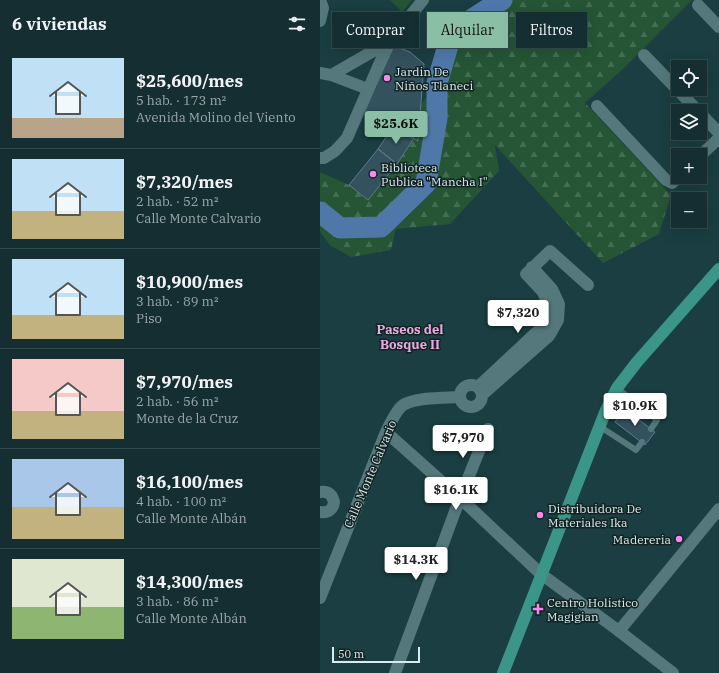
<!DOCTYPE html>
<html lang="es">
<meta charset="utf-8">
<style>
body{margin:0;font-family:"IBM Plex Serif",serif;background:#1d3639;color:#f1f3f6;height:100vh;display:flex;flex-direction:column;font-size:15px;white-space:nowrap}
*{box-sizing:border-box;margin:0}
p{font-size:13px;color:#9da8ab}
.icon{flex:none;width:22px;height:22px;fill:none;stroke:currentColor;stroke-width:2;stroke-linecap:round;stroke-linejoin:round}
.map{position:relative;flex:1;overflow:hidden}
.drawer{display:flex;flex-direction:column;background:#142e31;width:320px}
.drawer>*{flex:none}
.top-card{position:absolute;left:12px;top:12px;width:327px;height:36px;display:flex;gap:8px}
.controls{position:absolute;left:351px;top:60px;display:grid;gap:8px}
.controls a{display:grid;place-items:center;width:36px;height:36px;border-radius:0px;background:#142e31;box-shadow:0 4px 16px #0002,0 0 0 1px #334a4d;font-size:20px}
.scale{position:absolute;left:12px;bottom:10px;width:88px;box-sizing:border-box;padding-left:4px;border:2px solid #d8ebed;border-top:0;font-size:11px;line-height:14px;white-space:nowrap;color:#d8ebed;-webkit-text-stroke:3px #132223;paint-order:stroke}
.price{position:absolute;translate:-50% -34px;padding:0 9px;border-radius:4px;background:#fff;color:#222;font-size:13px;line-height:26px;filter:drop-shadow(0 1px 2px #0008)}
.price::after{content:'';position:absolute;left:50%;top:24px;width:12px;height:9px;margin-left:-6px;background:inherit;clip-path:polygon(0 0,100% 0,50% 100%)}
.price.active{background:#8abfa5;color:#111}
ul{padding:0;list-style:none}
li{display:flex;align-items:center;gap:12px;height:100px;padding:0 12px}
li+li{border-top:1px solid #334a4d}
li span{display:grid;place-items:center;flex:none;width:112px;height:80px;border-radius:0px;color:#555}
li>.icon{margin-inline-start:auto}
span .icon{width:48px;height:48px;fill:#fffc;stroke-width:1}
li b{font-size:17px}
h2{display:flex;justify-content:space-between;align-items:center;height:48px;padding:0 12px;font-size:17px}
.pill{padding:0 14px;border-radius:0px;background:#142e31;box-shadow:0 4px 16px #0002,0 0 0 1px #334a4d;font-size:14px;line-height:36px}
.pill.active{background:#8abfa5;color:#111}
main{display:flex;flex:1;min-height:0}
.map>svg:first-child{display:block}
</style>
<main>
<section class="drawer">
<h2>6 viviendas<svg class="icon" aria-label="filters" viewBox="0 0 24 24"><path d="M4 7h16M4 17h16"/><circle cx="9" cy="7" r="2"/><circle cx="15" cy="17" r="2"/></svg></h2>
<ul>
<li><span style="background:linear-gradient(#bfe0f5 75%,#b9a48a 0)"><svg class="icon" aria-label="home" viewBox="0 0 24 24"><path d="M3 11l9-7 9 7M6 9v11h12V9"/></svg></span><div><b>$25,600/mes</b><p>5 hab. · 173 m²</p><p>Avenida Molino del Viento</p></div></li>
<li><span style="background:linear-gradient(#bfe0f5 65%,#c2b280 0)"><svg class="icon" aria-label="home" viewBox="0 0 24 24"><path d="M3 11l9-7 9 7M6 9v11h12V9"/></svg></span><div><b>$7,320/mes</b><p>2 hab. · 52 m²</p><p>Calle Monte Calvario</p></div></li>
<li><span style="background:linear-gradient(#bfe0f5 70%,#c2b280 0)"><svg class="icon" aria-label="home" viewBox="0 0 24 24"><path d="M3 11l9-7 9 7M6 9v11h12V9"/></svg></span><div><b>$10,900/mes</b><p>3 hab. · 89 m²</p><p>Piso</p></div></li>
<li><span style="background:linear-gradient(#f6c9c9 65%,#c2b280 0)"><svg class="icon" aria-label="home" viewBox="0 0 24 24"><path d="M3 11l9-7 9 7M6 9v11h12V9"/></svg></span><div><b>$7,970/mes</b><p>2 hab. · 56 m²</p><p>Monte de la Cruz</p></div></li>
<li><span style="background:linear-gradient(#a9c7e8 60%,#c2b280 0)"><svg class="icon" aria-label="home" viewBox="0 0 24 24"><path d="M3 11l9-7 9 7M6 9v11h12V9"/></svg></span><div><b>$16,100/mes</b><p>4 hab. · 100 m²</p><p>Calle Monte Albán</p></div></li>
<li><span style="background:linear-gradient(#dfe7d0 60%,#8fb573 0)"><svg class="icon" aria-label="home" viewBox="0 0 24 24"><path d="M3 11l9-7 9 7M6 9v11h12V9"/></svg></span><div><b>$14,300/mes</b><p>3 hab. · 86 m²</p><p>Calle Monte Albán</p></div></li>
</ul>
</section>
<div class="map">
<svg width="399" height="673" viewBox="0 0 399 673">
<defs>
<pattern id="forest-firs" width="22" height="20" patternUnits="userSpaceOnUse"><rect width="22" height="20" fill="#255535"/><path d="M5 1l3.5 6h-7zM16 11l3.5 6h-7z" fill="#446e53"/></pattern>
</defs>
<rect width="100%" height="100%" fill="#1a3e41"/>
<path fill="url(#forest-firs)" d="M180,0H372L304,68L265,103L351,195L339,234L283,263L175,145L179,171L130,224L76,229L71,250L31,257L11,246L0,232V172L29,185L48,200L77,164L94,138L98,141L101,105L117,83L132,32Z"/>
<path fill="#255535" d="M70,0H92L82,12Z"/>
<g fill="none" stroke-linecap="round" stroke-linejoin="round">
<path stroke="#4f78a9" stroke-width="21" d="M0,212L20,228L61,227L106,183L117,118V83L132,32L182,0"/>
</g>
<path fill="#34515e" stroke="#5e7c8b" d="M74,46L90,52L104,64L98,141L44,111Z
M73,127L94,138L77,164L58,149Z
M58,149L77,164L48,200L29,185Z
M305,409L335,432L325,445L295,422Z"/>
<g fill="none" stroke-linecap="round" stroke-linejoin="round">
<path stroke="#54787b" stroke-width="6" d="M297,388L337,420L331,429
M279,426L316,450L322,442"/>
<path stroke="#54787b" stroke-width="12" d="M0,0L3,8L0,21
M378,5L399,27
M324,55L378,111
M0,73L11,75L15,73L69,42
M11,75L48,89
M277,106L346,180L352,183L359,177
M380,113L399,133
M380,156L399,138
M140 396a11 11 0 1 1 22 0a11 11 0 1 1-22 0Z
M158,387L220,329L227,316L228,304L223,292L206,274L230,251L268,285
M162,395L229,336L238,320L239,304L232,289L212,267
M66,432L140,498L221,574L299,631L353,673
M0,492C8,491 12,494 14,502C13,510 8,513 0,512
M0,598L66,432C71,423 75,411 83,405C97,397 124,398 139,397
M75,673L140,498L168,429"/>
<path stroke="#54787b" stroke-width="12" d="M0,158H4L15,151L27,138L69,42L103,0
M299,631L399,509"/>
<path stroke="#3c9589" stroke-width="12" d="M183,673L286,410L297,388L317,362L399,269"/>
</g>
<g fill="#f689ee" stroke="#132223" stroke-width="1.5">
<circle cx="67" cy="78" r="4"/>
<circle cx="53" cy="174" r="4"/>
<circle cx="220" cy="515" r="4"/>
<circle cx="359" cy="539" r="4"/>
<path d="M216 603h4v4h4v4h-4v4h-4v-4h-4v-4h4z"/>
</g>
<g text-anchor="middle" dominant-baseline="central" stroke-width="3" stroke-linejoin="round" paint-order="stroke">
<g font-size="12" fill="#d8ebed" stroke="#132223" text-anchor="start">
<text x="75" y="71">Jardin De<tspan x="75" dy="14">Niños Tlaneci</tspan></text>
<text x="61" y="167">Biblioteca<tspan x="61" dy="14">Publica "Mancha I"</tspan></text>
<text x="228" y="508">Distribuidora De<tspan x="228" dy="14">Materiales Ika</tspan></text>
<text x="351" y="539" text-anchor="end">Madereria</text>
<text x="227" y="602">Centro Holistico<tspan x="227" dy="14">Magigian</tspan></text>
</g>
<g font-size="12" fill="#d8ebed" stroke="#132223">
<text transform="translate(50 474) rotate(-67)">Calle Monte Calvario</text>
</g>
<g font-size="13" font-weight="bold" fill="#e8abe2" stroke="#132223">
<text x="90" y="329">Paseos del<tspan x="90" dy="15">Bosque II</tspan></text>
</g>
</g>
</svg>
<div class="controls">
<a><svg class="icon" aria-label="locate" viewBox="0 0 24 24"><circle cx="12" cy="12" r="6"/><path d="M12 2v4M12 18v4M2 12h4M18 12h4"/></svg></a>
<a><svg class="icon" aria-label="layers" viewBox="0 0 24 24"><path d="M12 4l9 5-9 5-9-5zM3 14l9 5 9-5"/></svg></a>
<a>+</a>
<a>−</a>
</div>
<div class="scale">50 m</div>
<b class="price active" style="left:76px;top:145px">$25.6K</b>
<b class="price" style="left:198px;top:334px">$7,320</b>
<b class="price" style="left:315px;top:427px">$10.9K</b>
<b class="price" style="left:143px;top:459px">$7,970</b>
<b class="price" style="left:136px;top:511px">$16.1K</b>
<b class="price" style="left:96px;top:581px">$14.3K</b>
<div class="top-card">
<a class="pill">Comprar</a>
<a class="pill active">Alquilar</a>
<a class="pill">Filtros</a>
</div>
</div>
</main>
